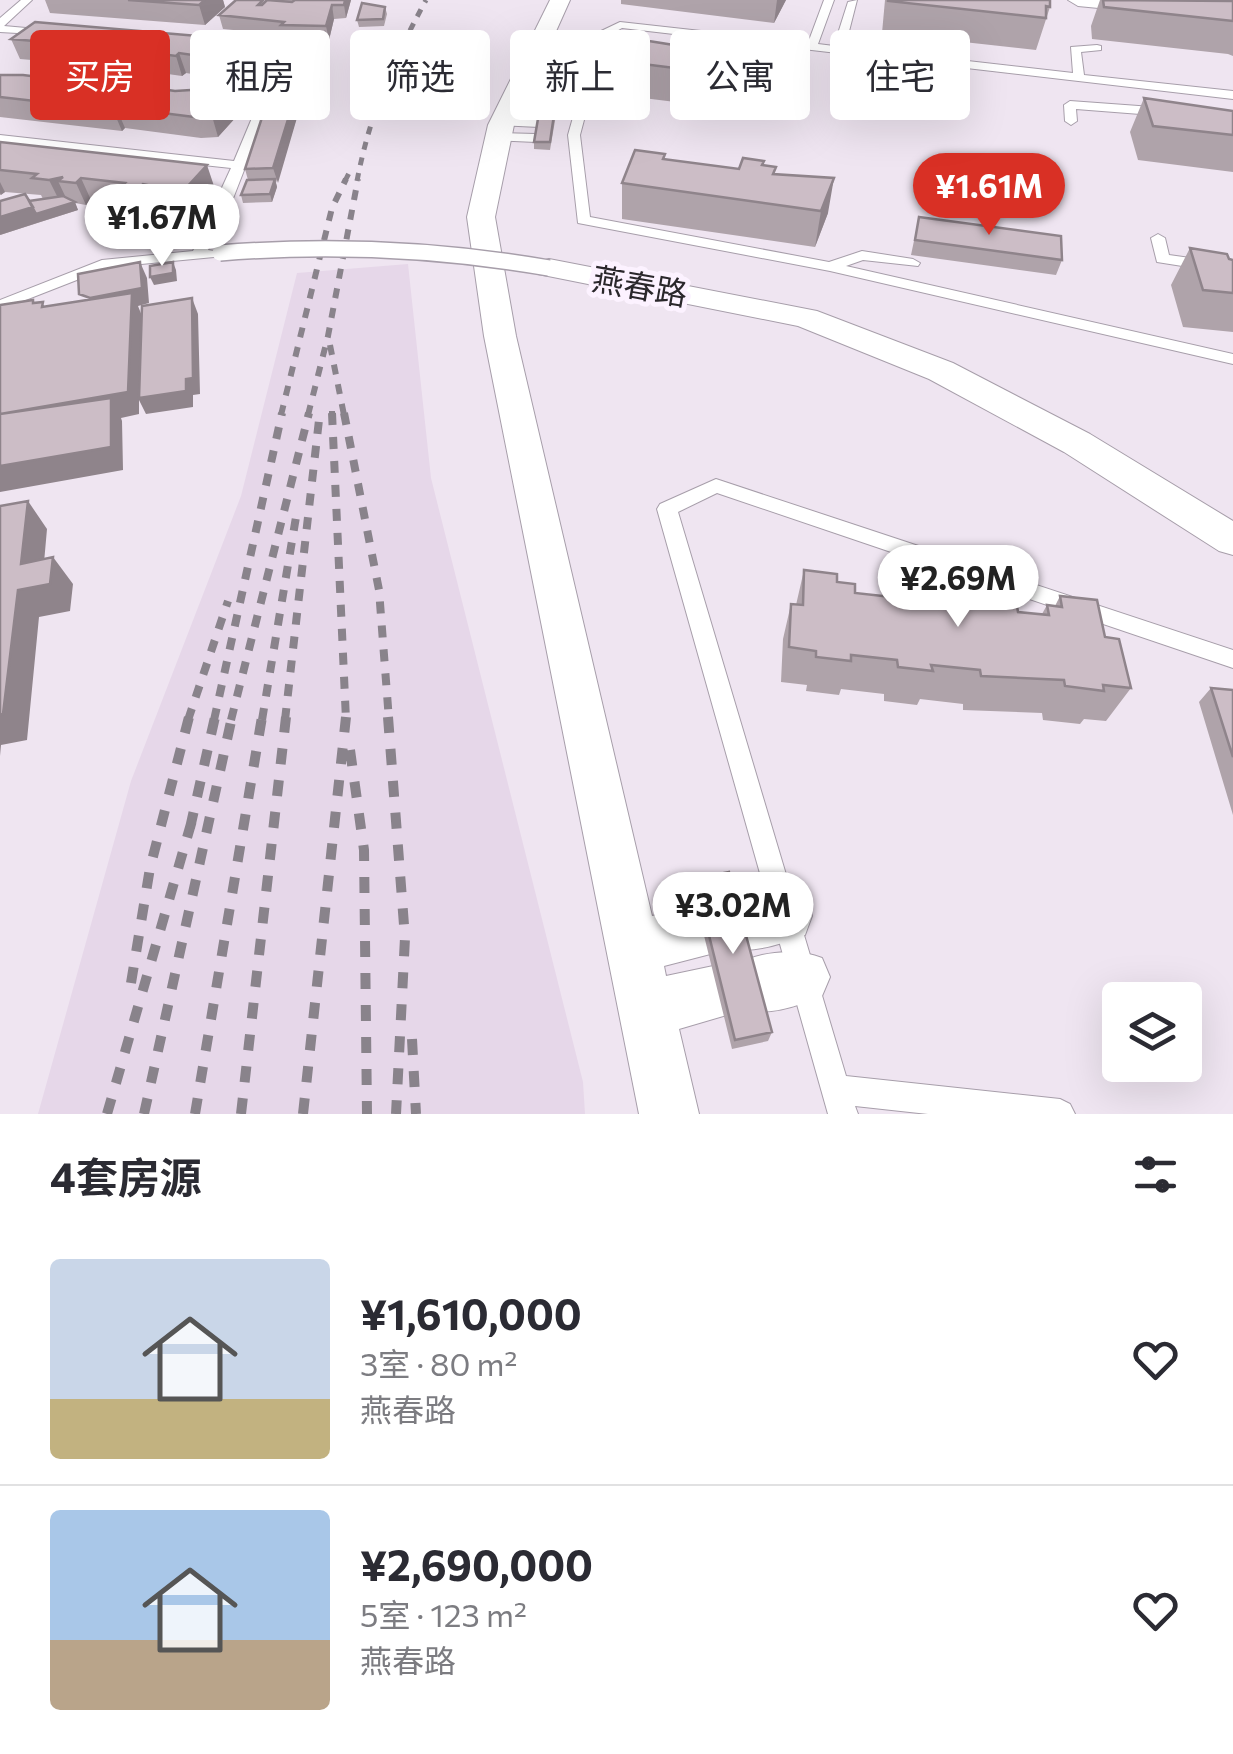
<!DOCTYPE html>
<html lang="zh">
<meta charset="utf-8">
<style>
body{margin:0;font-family:Commissioner,"Noto Sans SC",sans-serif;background:#f7f7f7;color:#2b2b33;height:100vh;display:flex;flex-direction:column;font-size:38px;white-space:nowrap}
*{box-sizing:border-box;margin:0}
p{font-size:32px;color:#7c7c81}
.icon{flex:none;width:55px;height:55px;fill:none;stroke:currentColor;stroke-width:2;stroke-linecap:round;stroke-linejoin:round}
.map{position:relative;height:1114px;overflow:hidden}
.panel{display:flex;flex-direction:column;background:#fff;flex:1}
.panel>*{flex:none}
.hud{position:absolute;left:30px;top:30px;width:1175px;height:90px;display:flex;gap:20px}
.tools{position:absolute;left:1102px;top:982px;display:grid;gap:20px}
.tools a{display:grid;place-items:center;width:100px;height:100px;border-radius:10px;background:#fff;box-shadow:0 10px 40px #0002;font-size:50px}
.price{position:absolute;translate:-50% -85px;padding:0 22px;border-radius:35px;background:#fff;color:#222;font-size:32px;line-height:65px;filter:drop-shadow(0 2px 5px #0008)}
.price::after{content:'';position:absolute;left:50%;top:60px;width:30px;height:22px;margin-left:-15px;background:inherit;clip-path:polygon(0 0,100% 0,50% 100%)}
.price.current{background:#d93025;color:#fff}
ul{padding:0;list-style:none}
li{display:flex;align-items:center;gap:30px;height:250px;padding:0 50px}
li+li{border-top:2px solid #e1e1e2}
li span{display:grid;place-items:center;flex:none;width:280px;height:200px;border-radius:10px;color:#555}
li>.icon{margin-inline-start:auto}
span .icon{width:120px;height:120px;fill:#fffc;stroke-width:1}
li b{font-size:42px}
h2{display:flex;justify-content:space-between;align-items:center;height:120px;padding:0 50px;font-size:42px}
.tag{padding:0 35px;border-radius:10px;background:#fff;box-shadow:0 10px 40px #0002;font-size:35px;line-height:90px}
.tag.current{background:#d93025;color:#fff}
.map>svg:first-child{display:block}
</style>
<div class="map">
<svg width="1233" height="1114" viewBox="0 0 1233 1114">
<rect width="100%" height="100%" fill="#efe5f1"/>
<path fill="#e6d7e9" d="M408,264L431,478L583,1082L585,1114H38L131,781L241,496L297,273Z"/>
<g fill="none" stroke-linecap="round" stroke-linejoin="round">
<defs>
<path id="lane" d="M21,0H32L4,26L48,30L53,33L52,35L0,32V18Z
M824,0H834L818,44L834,46L848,2L857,0L845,47L1073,73L1071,47L1097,45L1101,46V50L1081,52L1084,75L1233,91V99L622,28L606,37L580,135L590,217L829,262L862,251L913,259L920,263L918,266L863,260L846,266L1233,354V364L830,271L578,223L568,135L597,33L620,22L808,43Z
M246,46L284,49L290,52L234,196L208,250L214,251V257L110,267L0,310V300L102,260L193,251L231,168L0,143V135L234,161L257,106L206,102L200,98L206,94L259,99L277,55L242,51V47Z
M1070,101L1166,108L1172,112L1166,116L1076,109L1077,121L1071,125L1065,121L1064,105Z
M503,118L539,119L545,123L539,127L499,125L497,122Z
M499,133L536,134L542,138L536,142L494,140V134Z
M1158,234L1165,238L1169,255L1233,264V274L1157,262L1151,238Z
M716,479L1233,650V668L717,493L678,512L846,1076L1060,1099L1070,1104L1075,1114H928L855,1106L858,1114H828L657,509L660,504Z"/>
<path id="street" d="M550,0H570L514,125L495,217L516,336L652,916L703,906L716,911L718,906C746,895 777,886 805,897L812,916L805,935C781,944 748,956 724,946L722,951L664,966L666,976L718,965L732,971C750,950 798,948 822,958L830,977L822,996C798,1006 764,1018 739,1008L737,1012L679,1029L699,1114H639L484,336L467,217L488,125Z
M1068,0H1143L1233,9V21L1078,6Z
M549,259L817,311L953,363L1090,434L1233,521V555L1219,551L1064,452L929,379L798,326L538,274L534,268L538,262Z"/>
</defs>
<use href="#lane" stroke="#a79eaa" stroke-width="2"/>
<use href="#street" stroke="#a79eaa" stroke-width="2"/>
<use href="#lane" fill="#fff" fill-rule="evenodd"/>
<use href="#street" fill="#fff" fill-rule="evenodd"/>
<path stroke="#89838b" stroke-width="5" stroke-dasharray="8 8" stroke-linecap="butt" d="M345,181L352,167
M357,181C370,113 393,61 426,0"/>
<path stroke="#89838b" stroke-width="6" stroke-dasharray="10 10" stroke-linecap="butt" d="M330,345L344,415
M332,411V415
M281,415L332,208L346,179
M308,415L328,336L358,179"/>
<path stroke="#89838b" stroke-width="8" stroke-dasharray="12 12" stroke-linecap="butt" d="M332,413L346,720
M344,413L379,590L389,720
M188,720L228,601
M214,720L282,413
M231,720L309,413
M262,720L296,517
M285,720L319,420"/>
<path stroke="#89838b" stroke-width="10" stroke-dasharray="16 16" stroke-linecap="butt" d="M388,717L405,938L396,1114
M350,750L364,850L367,1114
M190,828L215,717
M131,983L150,868L189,717
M412,1039L416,1114
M107,1114L193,817
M144,1114L232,717
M195,1114L262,717
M241,1114L286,717
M303,1114L346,717"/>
<defs>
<path id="lane-bridge" d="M220,253C332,244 439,249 549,268"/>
</defs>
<use href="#lane-bridge" stroke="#a79eaa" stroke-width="18" stroke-linecap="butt"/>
<use href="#lane-bridge" stroke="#fff" stroke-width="15"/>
</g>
<path fill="#afa3aa" d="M45,0H223L225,7L205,25L50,13Z
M263,0L264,3L266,0H351L346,18L334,19L329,40H326L327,46L310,101H300L301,104L276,183L277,187L272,202L243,203L241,195L248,180L245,169L291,39H284L283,35L223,29L219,15Z
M621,0H786L774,23L621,4Z
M885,0H1050V7L1036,50L882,33Z
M1100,0L1233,1V56L1228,54L1092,39L1091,26Z
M385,7L387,14L384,26L359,27L357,20Z
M11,39L274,62L257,80L241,82L186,73L182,76L125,68L20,59Z
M718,52L748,56L799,58L794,91L781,115L619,95V61Z
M0,75L96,84L128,82L129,85L237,116L218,137L201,138L125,128L122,131L0,117Z
M1144,98L1233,111V172L1138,160L1130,132Z
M556,115L550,150L534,149V142Z
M0,142L214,186L193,211L179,209L176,214L157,212L155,207L151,206L147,211L130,209L128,204L91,200L86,205L75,203L78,210L0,235L29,201L43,199L41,195L5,192L0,195Z
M665,159L739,169L764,161L763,165L828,213L815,247L622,219V183Z
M919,217L1062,260L1056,275L911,255Z
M195,224L198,232L180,240H149L146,232Z
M1190,248L1233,260V332L1183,327L1171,285Z
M899,568L993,591L1018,612L1042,614L1047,605L1055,606L1060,596L1105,637L1131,688L1106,721L1084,719L1080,724L1043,720L1042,713L963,710V704L920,699L917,705L884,701V694L841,689L839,695L806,691L807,685L781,682L783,639L791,604L796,605L804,570L837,582L855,593L889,596Z
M1211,688L1233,690V815L1199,702Z
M695,879L772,1032L768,1041L732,1049L693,891Z"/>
<path fill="#8f848b" d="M205,0H223L225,7L205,25L199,5Z
M345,0H351L346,18L344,5Z
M777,0H786L774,23Z
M332,5L334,19L329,40L326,26Z
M324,32L327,46L310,101L307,86Z
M268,42L274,62L257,80L241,82L235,61Z
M179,53L186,73L182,76L176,56Z
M799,58L794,91L781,115L786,82Z
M297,90L301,104L278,183L273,168Z
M231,95L237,116L218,137L212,116Z
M116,107L125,128L122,131L113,110Z
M207,165L214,186L193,211L185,189Z
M63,177L58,181L67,200L60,202L49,180Z
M81,178L91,200L86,205L76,183Z
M834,178L828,213L815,247L821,211Z
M275,179L277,187L272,202L270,194Z
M0,182L5,192L1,195L0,193Z
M143,184L151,206L147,211L138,189Z
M171,188L179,209L176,214L167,192Z
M75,202L78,210L40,222L36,214Z
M33,207L40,222L0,235V217Z
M195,224L198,232L180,240L177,232Z
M140,262L147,278L149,303L138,306L142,316L186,379L192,298L198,314L200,394L193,395V407L146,414L139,400V414L121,418L122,421L123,470L0,492V466L11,438L98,314L90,298Z
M173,262L176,270L177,281L154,285L150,277Z
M28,501L47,529L42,585L53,557L73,584L70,611L39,617L27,740L1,745L0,756V715Z"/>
<path fill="#ccbdc6" stroke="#8f848b" stroke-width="2.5" d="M128,0H205L199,5Z
M236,0H263L258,5H262L267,0L292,2L295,0H345L344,5H332L326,26L281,25L284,22L219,15Z
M888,0H1050V7L1046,6V18L888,1Z
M1103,0L1233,1V21L1104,7Z
M362,3L385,7L383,19L357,20Z
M35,22L268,42L251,59L235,61L179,53L176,56L117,48L11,39Z
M324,32L307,86L273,87L293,33Z
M630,38L718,52L721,43L749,50L746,55L799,58L786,82L619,61Z
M0,75H23L96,84L128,82L126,84L175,91L207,89L231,95L212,116L194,117L116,107L113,110L0,97Z
M271,90H297L273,168L245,169Z
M1144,98L1233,111V135L1153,126Z
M540,107L555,108L550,142H534Z
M0,142L207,165L185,189L171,188L167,192L148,190L152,186L143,184L138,189L121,187L125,183L81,178L76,183L58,181L63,177L49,180L32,178L37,174L0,170Z
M635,150L665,154L663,159L739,169L743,158L764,161L762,165L776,167L773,174L834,178L821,211L622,183Z
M275,179L270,194L241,195L247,180Z
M25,194L33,207L0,217V201Z
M63,196L75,202L36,214L29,201Z
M919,217L1061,236L1062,260L915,240Z
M150,223L195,224L177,232H146Z
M1190,248L1227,254L1229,259L1233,260V293L1203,290Z
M140,262L142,288L90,298L79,294L78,274Z
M173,262V273L150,277V266Z
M132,293L128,392L0,414V305L33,300V303L43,302L42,307Z
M192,298L193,378L186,379V391L139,398L142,306Z
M111,398V447L0,466V414Z
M28,501L21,564L53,557L50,584L18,590L3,714L0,715V506Z
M899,568L991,578L993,591L1015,593L1018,612L1049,615L1047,605L1062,607L1060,596L1097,600L1105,637L1119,639L1131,688L1103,685L1104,691L1065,686L1064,680L981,676L980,670L931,665L933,671L898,667L897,660L851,655V661L816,657V651L789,647L791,604L803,605L804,570L837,574V582L855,584V593L901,598Z
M1211,688L1233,690V757Z
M729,872L772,1032L735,1040L695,879Z"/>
<g text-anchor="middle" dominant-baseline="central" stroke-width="10" stroke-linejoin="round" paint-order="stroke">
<g font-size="32" fill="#2a272b" stroke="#fcf2ff">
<text transform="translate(640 285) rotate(10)">燕春路</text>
</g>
</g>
</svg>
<div class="tools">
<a><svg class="icon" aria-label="layers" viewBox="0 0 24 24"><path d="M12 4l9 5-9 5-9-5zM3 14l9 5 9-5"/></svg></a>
</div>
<b class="price current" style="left:989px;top:238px">¥1.61M</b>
<b class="price" style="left:162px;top:269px">¥1.67M</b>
<b class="price" style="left:958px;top:630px">¥2.69M</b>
<b class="price" style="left:733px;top:957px">¥3.02M</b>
<div class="hud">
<a class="tag current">买房</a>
<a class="tag">租房</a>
<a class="tag">筛选</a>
<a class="tag">新上</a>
<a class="tag">公寓</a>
<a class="tag">住宅</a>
</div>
</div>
<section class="panel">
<h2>4套房源<svg class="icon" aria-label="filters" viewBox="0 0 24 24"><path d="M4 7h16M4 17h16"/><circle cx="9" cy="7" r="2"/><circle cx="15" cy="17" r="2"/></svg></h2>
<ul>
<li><span style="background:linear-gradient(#c9d6e8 70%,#c2b280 0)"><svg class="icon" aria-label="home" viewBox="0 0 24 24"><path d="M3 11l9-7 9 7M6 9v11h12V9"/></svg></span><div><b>¥1,610,000</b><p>3室 · 80 m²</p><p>燕春路</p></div><svg class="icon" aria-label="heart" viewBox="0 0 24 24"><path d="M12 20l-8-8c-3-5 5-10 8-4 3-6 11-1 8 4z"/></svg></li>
<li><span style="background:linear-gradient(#a9c7e8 65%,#b9a48a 0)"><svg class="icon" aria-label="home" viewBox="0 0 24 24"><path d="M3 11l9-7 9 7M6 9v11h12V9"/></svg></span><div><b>¥2,690,000</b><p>5室 · 123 m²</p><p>燕春路</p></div><svg class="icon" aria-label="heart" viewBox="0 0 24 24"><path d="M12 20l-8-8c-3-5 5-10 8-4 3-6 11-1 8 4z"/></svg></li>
</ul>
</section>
